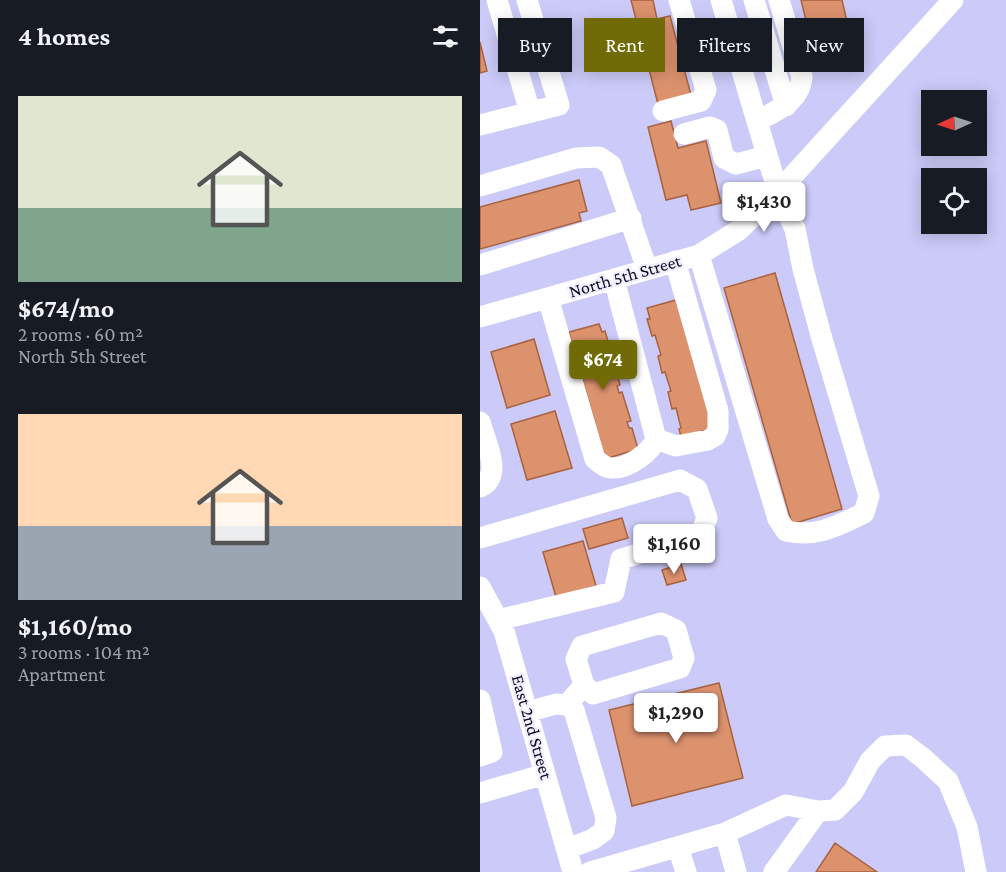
<!DOCTYPE html>
<meta charset="utf-8">
<style>
body{margin:0;font-family:"Crimson Pro",serif;background:#20242c;color:#f1f3f6;height:100vh;display:flex;flex-direction:column;font-size:22px;white-space:nowrap}
*{box-sizing:border-box;margin:0}
p{font-size:20px;color:#9ea1a6}
.icon{flex:none;width:33px;height:33px;fill:none;stroke:currentColor;stroke-width:2;stroke-linecap:round;stroke-linejoin:round}
.map{position:relative;flex:1;overflow:hidden}
.details{display:flex;flex-direction:column;background:#171b24;width:480px}
.details>*{flex:none}
.hud{position:absolute;left:18px;top:18px;width:417px;height:54px;display:flex;gap:12px}
.needle{width:39px;rotate:267deg}
.controls{position:absolute;left:441px;top:90px;display:grid;gap:12px}
.controls a{display:grid;place-items:center;width:66px;height:66px;border-radius:0px;background:#171b24;box-shadow:0 3px 15px #0003;font-size:30px}
.price{position:absolute;translate:-50% -51px;padding:0 14px;border-radius:6px;background:#fff;color:#222;font-size:20px;line-height:39px;filter:drop-shadow(0 2px 3px #0008)}
.price::after{content:'';position:absolute;left:50%;top:36px;width:18px;height:14px;margin-left:-9px;background:inherit;clip-path:polygon(0 0,100% 0,50% 100%)}
.price.selected{background:#706b07;color:#fff}
ul{padding:0;list-style:none}
li{display:grid;align-content:center;gap:12px;height:318px;padding:0 18px}
li span{display:grid;place-items:center;height:186px;border-radius:0px;color:#555}
li>.icon{margin-inline-start:auto}
span .icon{width:108px;height:108px;fill:#fffc;stroke-width:1}
li b{font-size:26px}
h2{display:flex;justify-content:space-between;align-items:center;height:72px;padding:0 18px;font-size:26px}
.tag{padding:0 21px;border-radius:0px;background:#171b24;box-shadow:0 3px 15px #0003;font-size:21px;line-height:54px}
.tag.selected{background:#706b07;color:#fff}
main{display:flex;flex:1;min-height:0}
.map>svg:first-child{display:block}
</style>
<main>
<section class="details">
<h2>4 homes<svg class="icon" aria-label="filters" viewBox="0 0 24 24"><path d="M4 7h16M4 17h16"/><circle cx="9" cy="7" r="2"/><circle cx="15" cy="17" r="2"/></svg></h2>
<ul>
<li><span style="background:linear-gradient(#dfe7d0 60%,#7fa58c 0)"><svg class="icon" aria-label="home" viewBox="0 0 24 24"><path d="M3 11l9-7 9 7M6 9v11h12V9"/></svg></span><div><b>$674/mo</b><p>2 rooms · 60 m²</p><p>North 5th Street</p></div></li>
<li><span style="background:linear-gradient(#ffd9b3 60%,#9aa5b1 0)"><svg class="icon" aria-label="home" viewBox="0 0 24 24"><path d="M3 11l9-7 9 7M6 9v11h12V9"/></svg></span><div><b>$1,160/mo</b><p>3 rooms · 104 m²</p><p>Apartment</p></div></li>
</ul>
</section>
<div class="map">
<svg width="526" height="872" viewBox="0 0 526 872">
<rect width="100%" height="100%" fill="#cbcaf8"/>
<path fill="#dd926e" stroke="#a9623f" stroke-width="1.5" d="M151,0H173L177,19L190,16L211,95L178,104Z
M321,0H362L373,48L335,57Z
M0,42L7,71L0,73Z
M191,121L198,148L226,141L241,203L211,210L207,195L186,200L168,127Z
M99,180L107,211L99,213L101,221L0,249V207Z
M295,273L362,509L312,524L244,288Z
M196,300L233,428L201,437L199,429L201,428L196,408L192,409L188,392L191,391L185,372L182,373L178,356L181,355L175,335L172,336L167,319H170L167,308Z
M119,324L122,332L125,331L130,348L126,349L132,370L136,369L140,385L137,386L139,393L142,392L151,421L147,422L149,428H152L158,449L125,459L89,332Z
M54,339L70,395L27,408L11,352Z
M75,411L92,468L47,480L31,424Z
M142,518L148,538L109,549L103,529Z
M103,541L116,586L76,597L63,552Z
M201,564L206,580L187,585L182,570Z
M239,683L263,778L152,806L129,710Z
M355,843L397,872H336Z"/>
<g fill="none" stroke-linecap="round" stroke-linejoin="round">
<path stroke="#fff" stroke-width="21" d="M17,0L50,112
M274,0L306,106
M217,61L256,51
M183,111L221,101L226,90L199,0
M277,121C296,111 320,102 322,77L299,0
M0,125L79,105L47,0
M204,134L230,127L237,130L244,158L256,164L287,156
M0,186L96,158L119,157L131,165L167,269
M219,255L298,519L306,531C336,538 357,526 384,513L389,496L342,339L323,269L315,229L298,192L241,0
M0,265L151,218
M68,298L115,459C120,463 125,468 132,468C148,469 171,452 176,439L134,279
M0,317L219,255L259,230L298,192L473,0
M0,422C5,441 24,476 0,487
M176,439L196,446L228,440L235,436L238,429V411L195,261
M0,538L200,480L217,489L227,518L220,536L141,559L134,592L18,620
M0,587L24,631L93,872
M0,700L12,752L0,756
M87,705L104,685L96,659L102,646L181,623L196,630L204,658L200,668L113,694L104,685
M47,712L76,704L87,705L94,710L126,818L124,831L113,839L87,849
M0,793L65,774
M245,833L256,872
M198,847L206,872
M110,872L245,833L306,805L338,811L355,810L373,792L390,761L405,746L426,745L443,758L468,781L487,827L496,872
M294,872L338,811"/>
</g>
<g text-anchor="middle" dominant-baseline="central" stroke-width="4.5" stroke-linejoin="round" paint-order="stroke">
<g font-size="18" fill="#0b0720" stroke="#efeffe">
<text transform="translate(145 276) rotate(-16)">North 5th Street</text>
<text transform="translate(52 727) rotate(74)">East 2nd Street</text>
</g>
</g>
</svg>
<div class="controls">
<a><svg class="needle" viewBox="-14 -14 28 28"><path d="M0-13l5 13h-10z" fill="#e53935"/><path d="M0 13l5-13h-10z" fill="#9ea1a6"/></svg></a>
<a><svg class="icon" aria-label="locate" viewBox="0 0 24 24"><circle cx="12" cy="12" r="6"/><path d="M12 2v4M12 18v4M2 12h4M18 12h4"/></svg></a>
</div>
<b class="price" style="left:284px;top:233px">$1,430</b>
<b class="price selected" style="left:123px;top:391px">$674</b>
<b class="price" style="left:194px;top:575px">$1,160</b>
<b class="price" style="left:196px;top:744px">$1,290</b>
<div class="hud">
<a class="tag">Buy</a>
<a class="tag selected">Rent</a>
<a class="tag">Filters</a>
<a class="tag">New</a>
</div>
</div>
</main>
